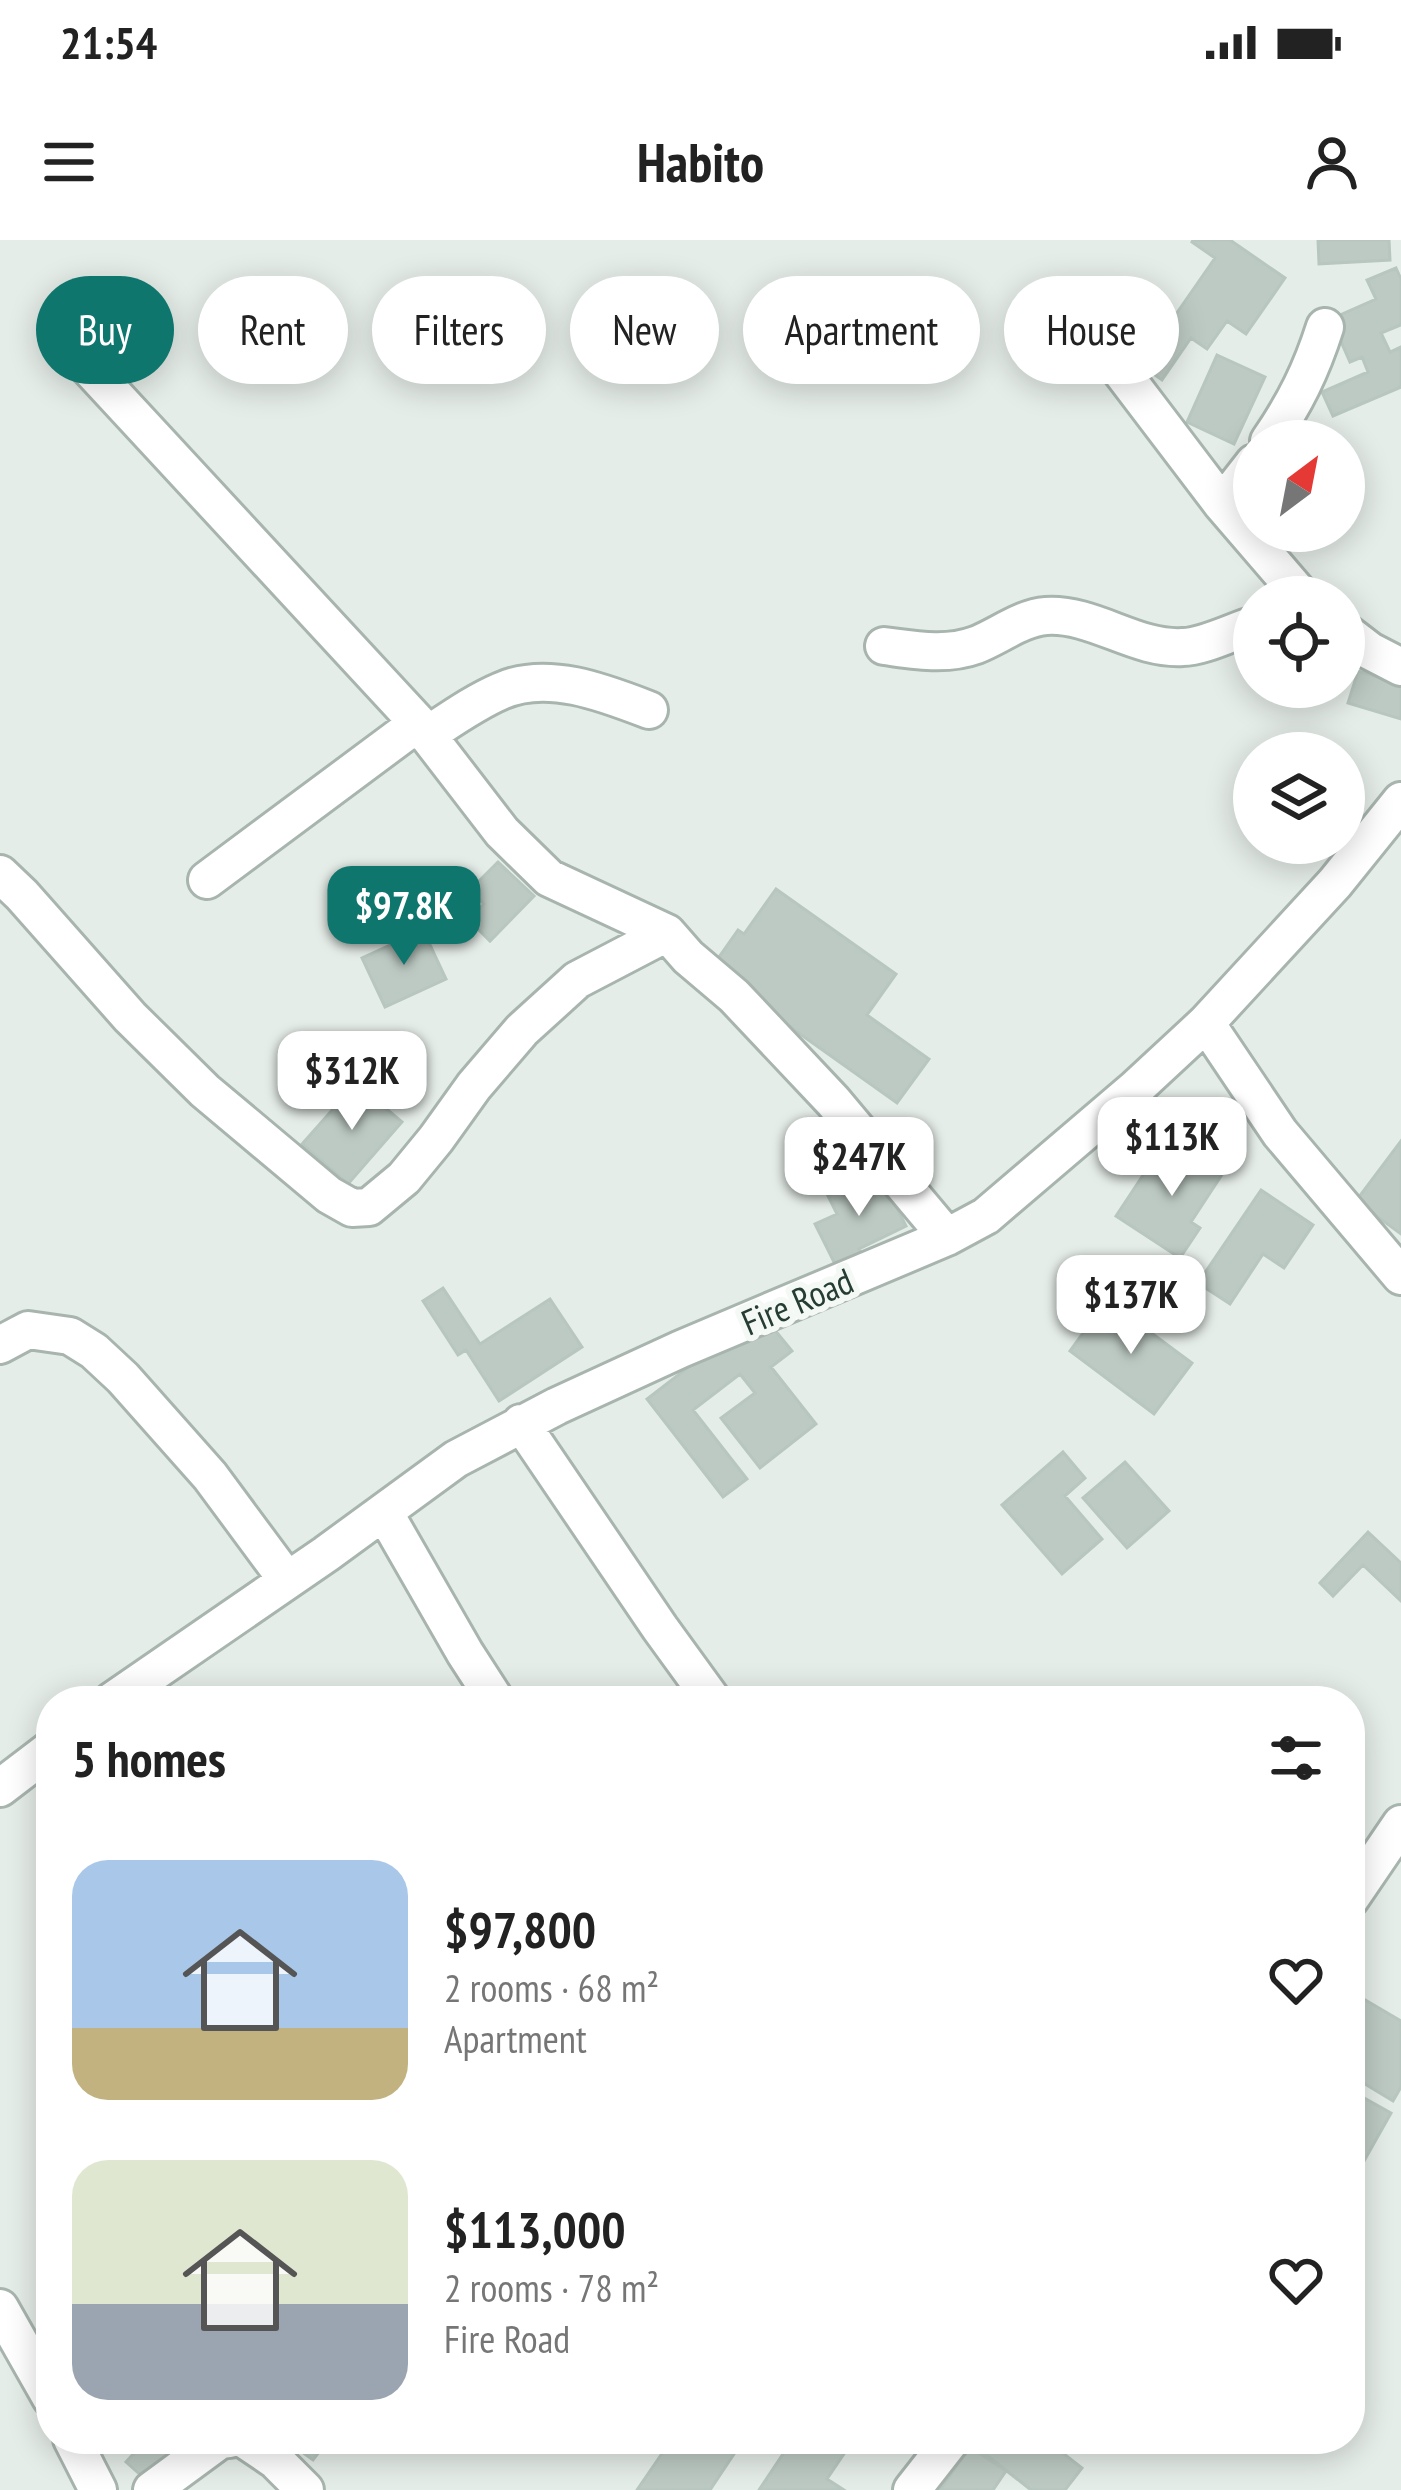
<!DOCTYPE html>
<meta charset="utf-8">
<style>
body{margin:0;font-family:"PT Sans Narrow",sans-serif;background:#f6f6f6;color:#222;height:100vh;display:flex;flex-direction:column;font-size:45px;white-space:nowrap}
*{box-sizing:border-box;margin:0}
p{font-size:39px;color:#767676}
.icon{flex:none;width:66px;height:66px;fill:none;stroke:currentColor;stroke-width:2;stroke-linecap:round;stroke-linejoin:round}
.map{position:relative;flex:1;overflow:hidden}
.sheet{position:absolute;left:36px;top:1446px;width:1329px;height:768px;display:flex;flex-direction:column;background:#fff;border-radius:48px;box-shadow:0 6px 30px #0003}
.sheet>*{flex:none}
.hud{position:absolute;left:36px;top:36px;width:1329px;height:108px;display:flex;gap:24px}
.needle{width:78px;rotate:32deg}
.fabs{position:absolute;left:1233px;top:180px;display:grid;gap:24px}
.fabs a{display:grid;place-items:center;width:132px;height:132px;border-radius:50%;background:#fff;box-shadow:0 6px 30px #0003;font-size:60px}
.price{position:absolute;translate:-50% -102px;padding:0 27px;border-radius:24px;background:#fff;color:#222;font-size:39px;line-height:78px;filter:drop-shadow(0 3px 6px #0008)}
.price::after{content:'';position:absolute;left:50%;top:72px;width:36px;height:27px;margin-left:-18px;background:inherit;clip-path:polygon(0 0,100% 0,50% 100%)}
.price.active{background:#0f766e;color:#fff}
ul{padding:0;list-style:none}
li{display:flex;align-items:center;gap:36px;height:300px;padding:0 36px}
li span{display:grid;place-items:center;flex:none;width:336px;height:240px;border-radius:36px;color:#555}
li>.icon{margin-inline-start:auto}
span .icon{width:144px;height:144px;fill:#fffc;stroke-width:1}
li b{font-size:51px}
h2{display:flex;justify-content:space-between;align-items:center;height:144px;padding:0 36px;font-size:51px}
.pill{padding:0 42px;border-radius:54px;background:#fff;box-shadow:0 6px 30px #0003;font-size:42px;line-height:108px}
.pill.active{background:#0f766e;color:#fff}
.status{display:flex;justify-content:space-between;align-items:center;height:84px;padding:0 60px;background:#fff;direction:ltr}
.status svg{height:33px;fill:currentColor}
header{display:flex;justify-content:space-between;align-items:center;height:156px;padding:0 36px;background:#fff;font-size:54px;font-weight:700}
.map>svg:first-child{display:block}
</style>
<div class="status"><b>21:54</b><svg viewBox="0 0 49 12"><path d="M0 12V9h3v3zM5 12V6h3v6zM10 12V3h3v9zM15 12V0h3v12zM26 1h20v11H26zM47 4h2v5h-2z"/></svg></div>
<header><svg class="icon" aria-label="menu" viewBox="0 0 24 24"><path d="M4 6h16M4 12h16M4 18h16"/></svg>Habito<svg class="icon" aria-label="person" viewBox="0 0 24 24"><circle cx="12" cy="8" r="4"/><path d="M4 21q1-7 8-7t8 7"/></svg></header>
<div class="map">
<svg width="1401" height="2250" viewBox="0 0 1401 2250">
<rect width="100%" height="100%" fill="#e5ede8"/>
<path fill="#bdcac3" stroke="#b7c6be" stroke-width="3" d="M1193,0H1230L1285,38L1246,94L1227,81L1207,109L1191,98L1162,140L1107,101L1131,67L1165,90L1215,18L1192,2Z
M1318,0H1389L1390,20L1319,24Z
M1396,28L1401,39V85L1381,93L1390,112L1401,107V147L1333,176L1322,152L1368,132L1362,117L1350,122L1331,79L1376,59L1367,40Z
M1217,115L1265,137L1234,204L1187,182Z
M1358,431L1401,444V479L1348,463Z
M498,622L534,656L490,701L468,679L484,664L470,650Z
M776,649L896,734L867,775L929,819L897,863L710,730L738,690L744,694Z
M423,690L446,739L385,767L362,718Z
M356,843L402,882L348,944L302,904Z
M1401,901V994L1356,961Z
M1192,903L1227,927L1191,982L1200,988L1180,1018L1116,976L1157,914L1176,927Z
M878,931L906,986L859,1009L864,1018L838,1030L815,984L837,974L828,956Z
M1261,950L1313,985L1284,1028L1263,1014L1230,1064L1198,1043Z
M443,1048L480,1104L550,1059L582,1107L499,1161L466,1110L458,1115L423,1061Z
M1107,1060L1192,1123L1154,1174L1070,1111Z
M760,1072L792,1111L771,1127L816,1184L760,1228L721,1178L755,1153L740,1134L693,1170L747,1239L723,1257L647,1159Z
M1063,1212L1085,1238L1065,1256L1102,1299L1062,1334L1002,1265Z
M1125,1222L1169,1271L1127,1308L1083,1258Z
M1368,1292L1401,1323V1361L1363,1325L1333,1356L1320,1343Z
M1350,1751L1401,1781V1847L1393,1861L1350,1835Z
M1350,1850L1391,1873L1350,1946Z
M147,2199L180,2201L145,2239L126,2222Z
M284,2199H329L313,2220Z
M672,2199H744L710,2250H637Z
M793,2199H854L827,2239L844,2250H759Z
M995,2199H1020L1029,2206L1035,2199H1045L1082,2228L1065,2250H1031L984,2213Z
M970,2207L1006,2231L993,2250H940Z"/>
<g fill="none" stroke-linecap="round" stroke-linejoin="round">
<defs>
<path id="street" d="M1086,85L1222,264L1302,357
M68,105L418,483L502,592L549,638L667,693L688,717L734,756L833,861L947,997
M1269,201C1295,163 1311,131 1325,87
M1222,264L1254,223
M1344,391L1370,411L1401,427
M884,406C915,410 946,416 976,405C999,396 1021,378 1046,376C1094,373 1135,410 1183,407C1203,407 1234,391 1254,385
M427,495C450,480 475,462 501,451C547,430 605,453 649,470
M0,634L22,655L130,777L205,851L329,955L352,968L369,967L404,938L436,899L474,846L522,790L577,740L667,693
M207,640L418,483
M1206,783L1280,893L1401,1036
M0,1105L28,1090L70,1096L94,1111L123,1138L210,1236L287,1340
M521,1183L660,1388L713,1461
M384,1272L465,1413L496,1461
M112,1461L326,1314L456,1219L557,1166L681,1109L947,997L986,976L1136,848L1206,783L1335,643L1401,561
M0,1548L51,1509
M1350,1659L1401,1584
M0,2068L51,2158
M72,2199L98,2250
M244,2199L275,2220L305,2250
M152,2250L220,2200L229,2199
M912,2250L952,2199"/>
</defs>
<use href="#street" stroke="#a8b5ae" stroke-width="42"/>
<use href="#street" stroke="#fff" stroke-width="36"/>
</g>
<g text-anchor="middle" dominant-baseline="central" stroke-width="12" stroke-linejoin="round" paint-order="stroke">
<g font-size="36" fill="#253d33" stroke="#f5f9f6">
<text transform="translate(797 1061) rotate(-23)">Fire Road</text>
</g>
</g>
</svg>
<div class="fabs">
<a><svg class="needle" viewBox="-14 -14 28 28"><path d="M0-13l5 13h-10z" fill="#e53935"/><path d="M0 13l5-13h-10z" fill="#767676"/></svg></a>
<a><svg class="icon" aria-label="locate" viewBox="0 0 24 24"><circle cx="12" cy="12" r="6"/><path d="M12 2v4M12 18v4M2 12h4M18 12h4"/></svg></a>
<a><svg class="icon" aria-label="layers" viewBox="0 0 24 24"><path d="M12 4l9 5-9 5-9-5zM3 14l9 5 9-5"/></svg></a>
</div>
<b class="price active" style="left:404px;top:728px">$97.8K</b>
<b class="price" style="left:352px;top:893px">$312K</b>
<b class="price" style="left:1172px;top:959px">$113K</b>
<b class="price" style="left:859px;top:979px">$247K</b>
<b class="price" style="left:1131px;top:1117px">$137K</b>
<div class="hud">
<a class="pill active">Buy</a>
<a class="pill">Rent</a>
<a class="pill">Filters</a>
<a class="pill">New</a>
<a class="pill">Apartment</a>
<a class="pill">House</a>
</div>
<section class="sheet">
<h2>5 homes<svg class="icon" aria-label="filters" viewBox="0 0 24 24"><path d="M4 7h16M4 17h16"/><circle cx="9" cy="7" r="2"/><circle cx="15" cy="17" r="2"/></svg></h2>
<ul>
<li><span style="background:linear-gradient(#a9c7e8 70%,#c2b280 0)"><svg class="icon" aria-label="home" viewBox="0 0 24 24"><path d="M3 11l9-7 9 7M6 9v11h12V9"/></svg></span><div><b>$97,800</b><p>2 rooms · 68 m²</p><p>Apartment</p></div><svg class="icon" aria-label="heart" viewBox="0 0 24 24"><path d="M12 20l-8-8c-3-5 5-10 8-4 3-6 11-1 8 4z"/></svg></li>
<li><span style="background:linear-gradient(#dfe7d0 60%,#9aa5b1 0)"><svg class="icon" aria-label="home" viewBox="0 0 24 24"><path d="M3 11l9-7 9 7M6 9v11h12V9"/></svg></span><div><b>$113,000</b><p>2 rooms · 78 m²</p><p>Fire Road</p></div><svg class="icon" aria-label="heart" viewBox="0 0 24 24"><path d="M12 20l-8-8c-3-5 5-10 8-4 3-6 11-1 8 4z"/></svg></li>
</ul>
</section>
</div>
